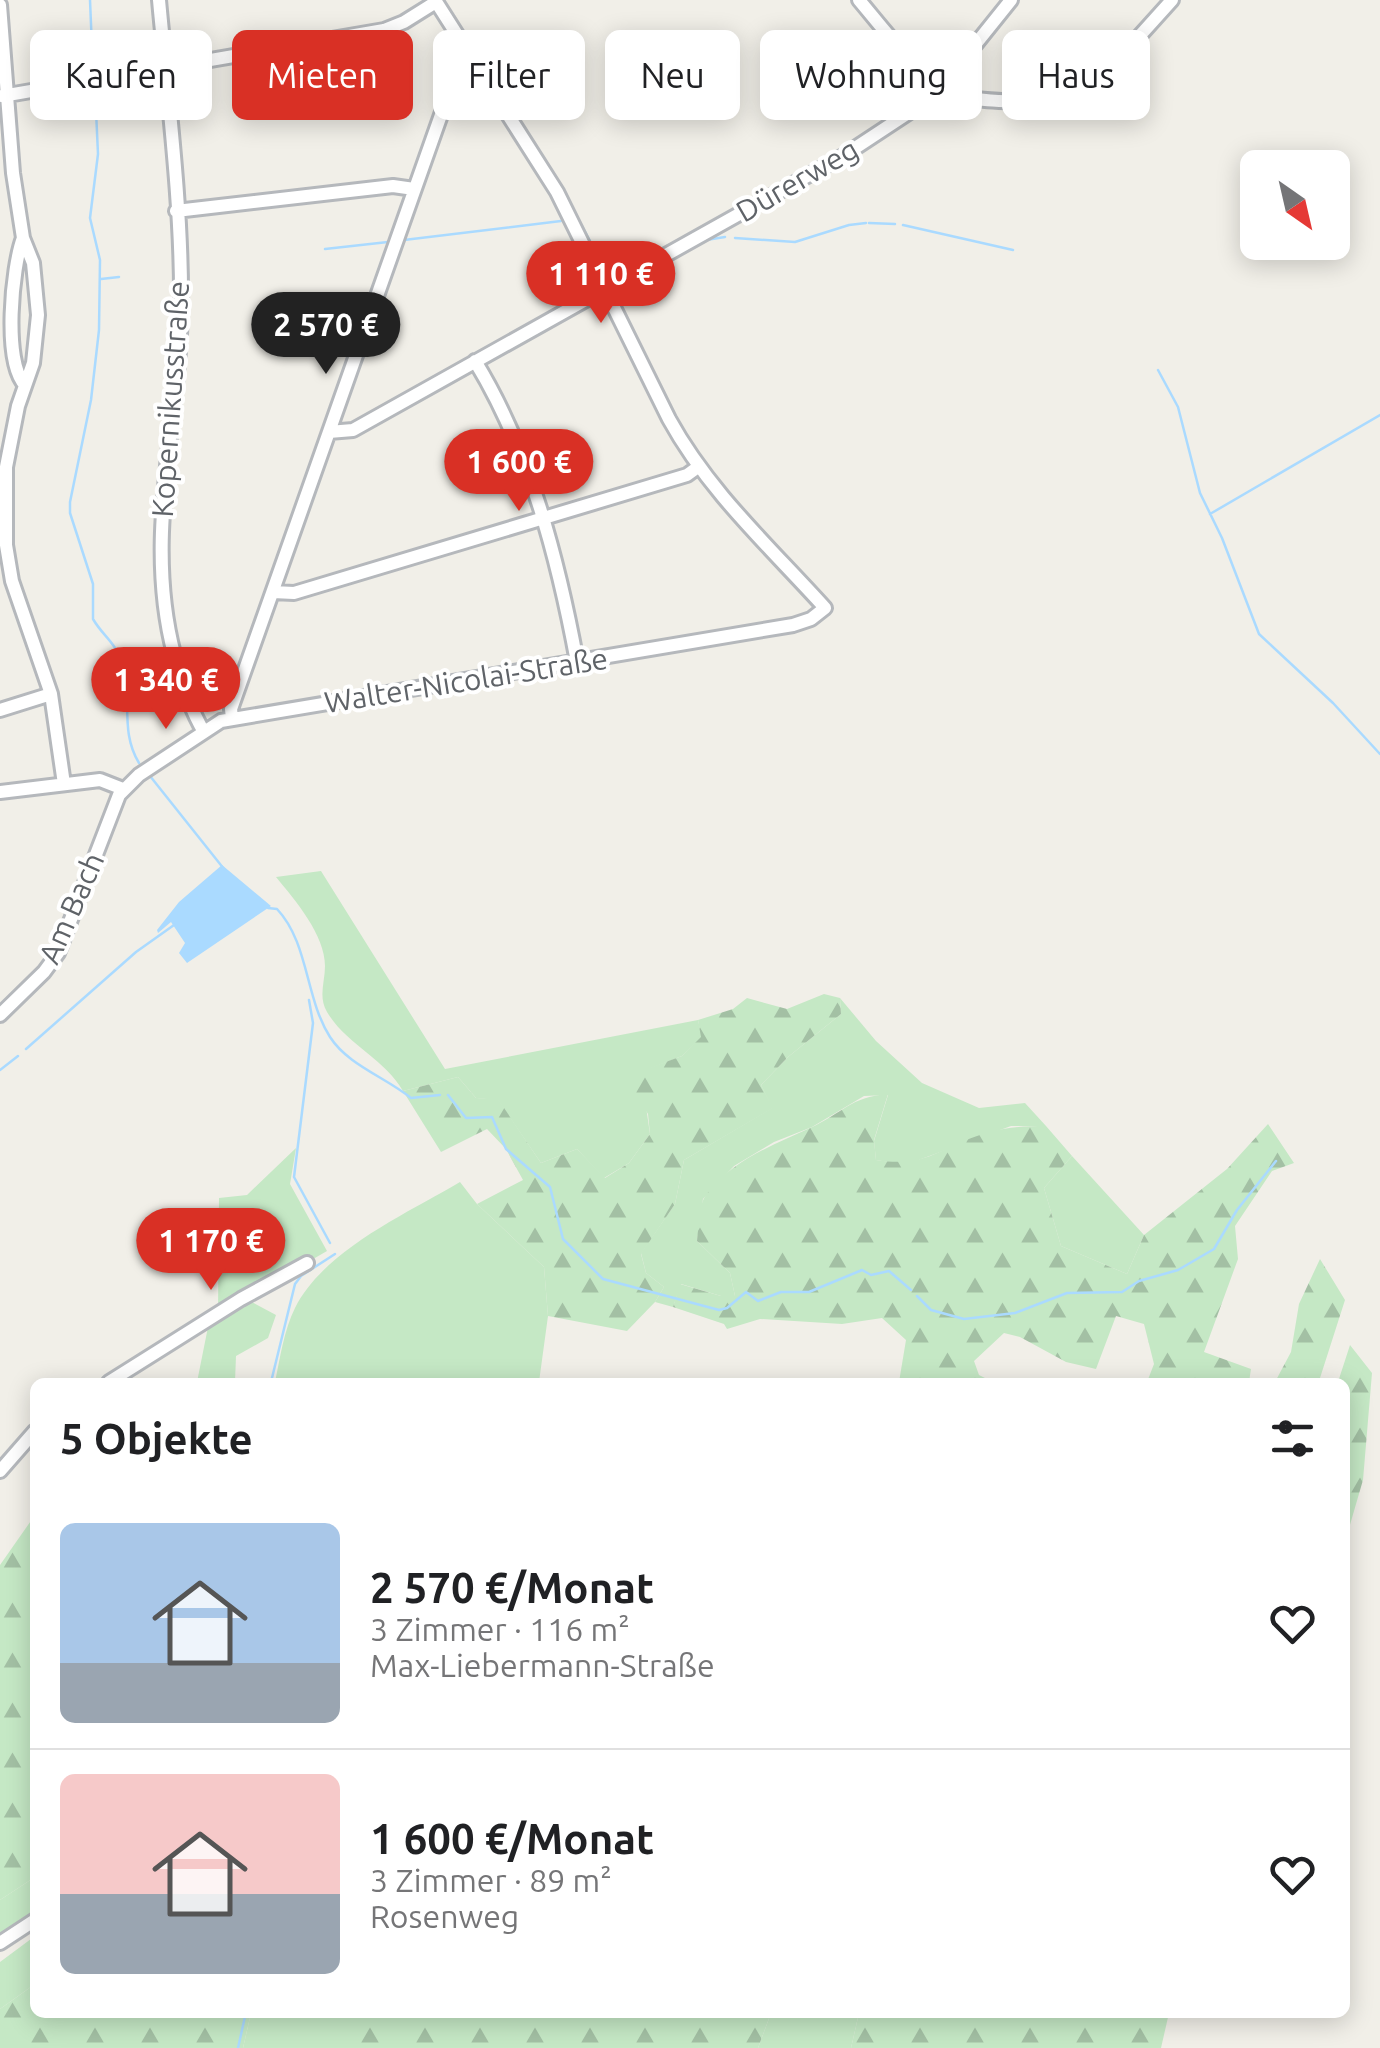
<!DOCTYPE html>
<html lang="de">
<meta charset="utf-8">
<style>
body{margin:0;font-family:Ubuntu,sans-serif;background:#f6f6f6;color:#202124;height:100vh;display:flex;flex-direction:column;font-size:38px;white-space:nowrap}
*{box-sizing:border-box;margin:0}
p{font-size:32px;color:#757577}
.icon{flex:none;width:55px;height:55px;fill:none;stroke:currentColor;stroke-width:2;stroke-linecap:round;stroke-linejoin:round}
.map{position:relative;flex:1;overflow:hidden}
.panel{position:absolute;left:30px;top:1378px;width:1320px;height:640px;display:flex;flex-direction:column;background:#fff;border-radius:15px;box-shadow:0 5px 25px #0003}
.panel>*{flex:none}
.hud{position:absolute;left:30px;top:30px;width:1320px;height:90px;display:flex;gap:20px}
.needle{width:65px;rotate:146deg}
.fabs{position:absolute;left:1240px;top:150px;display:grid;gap:20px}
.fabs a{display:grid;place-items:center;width:110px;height:110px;border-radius:15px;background:#fff;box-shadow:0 5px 25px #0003;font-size:50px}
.price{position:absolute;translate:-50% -85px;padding:0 22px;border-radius:35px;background:#d93025;color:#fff;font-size:32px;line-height:65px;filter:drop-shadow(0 2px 5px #0008)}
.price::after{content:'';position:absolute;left:50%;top:60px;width:30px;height:22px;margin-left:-15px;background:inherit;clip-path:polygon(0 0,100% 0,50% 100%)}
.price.on{background:#222;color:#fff}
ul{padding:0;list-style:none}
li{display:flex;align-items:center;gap:30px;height:250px;padding:0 30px}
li+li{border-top:2px solid #e0e0e0}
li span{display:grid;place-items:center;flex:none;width:280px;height:200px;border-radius:15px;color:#555}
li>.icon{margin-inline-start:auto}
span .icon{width:120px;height:120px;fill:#fffc;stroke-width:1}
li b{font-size:42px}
h2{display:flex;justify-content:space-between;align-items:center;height:120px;padding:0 30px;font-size:42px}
.tag{padding:0 35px;border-radius:15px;background:#fff;box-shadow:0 5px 25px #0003;font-size:35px;line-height:90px}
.tag.on{background:#d93025;color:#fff}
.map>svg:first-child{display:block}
</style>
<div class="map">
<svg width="1380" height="2048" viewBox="0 0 1380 2048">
<defs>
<pattern id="forest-firs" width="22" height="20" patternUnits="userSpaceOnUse" patternTransform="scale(2.5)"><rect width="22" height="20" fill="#c5e8c5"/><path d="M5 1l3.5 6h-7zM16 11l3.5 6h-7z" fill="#a3c0a4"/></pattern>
</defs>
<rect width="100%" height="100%" fill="#f1efe8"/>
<path fill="#c5e8c5" d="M321,871L445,1069L698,1020L702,1037L682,1056L641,1072L650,1134L629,1163L604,1178L577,1149L541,1163L498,1100L476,1098L458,1077L403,1091C385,1059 346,1044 327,1012C318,997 325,982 325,966C325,935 295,900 276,877Z
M840,998L876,1041L922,1083L979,1108L1025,1103L1046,1126H1011L905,1165L876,1160L874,1141L888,1095L864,1096L812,1127L774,1142L734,1166L703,1199L697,1241L730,1273L735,1296H721L681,1284L673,1307L655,1302L664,1287L646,1273L641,1253L675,1204L684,1160L772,1108L761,1085L788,1057L841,1014Z
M296,1148L290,1184L327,1251L218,1314L219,1198L247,1195Z
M1072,1156L1144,1235L1127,1274L1061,1246L1044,1188Z
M460,1182L477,1204L544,1267L548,1316L539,1382H275C280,1358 284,1330 295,1308C324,1250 406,1214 460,1182Z
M250,1301L276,1315L268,1338L236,1356L235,1382H197L208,1327Z
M35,1877V1918L0,1941V1900Z
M35,1936V1984L0,2009V1962Z
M251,2013H339V2048H243Z
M771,2013H859L851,2048H758Z"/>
<path fill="url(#forest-firs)" d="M824,994L840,998L841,1014L788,1057L761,1085L773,1108L684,1160L675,1204L641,1254L646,1273L664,1287L655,1302L627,1331L548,1316L544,1267L477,1204L523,1180L506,1149L487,1129L441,1152L403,1091L458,1077L476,1098L498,1099L541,1163L577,1149L605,1178L629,1163L650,1134L648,1114L631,1087L641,1071L682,1056L701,1037L698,1020L733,1009L747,998L787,1009Z
M888,1094L874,1140L876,1160C926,1168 939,1148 983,1134C1004,1127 1023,1126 1046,1126L1072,1156L1044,1188L1061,1246L1127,1274L1144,1235L1227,1169L1268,1124L1294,1163L1272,1171L1235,1226L1238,1259L1204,1352L1251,1369L1249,1382H1147L1154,1364L1144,1324L1116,1316L1096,1369L1066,1362L1020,1337L1004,1333L974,1361L979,1375L993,1382H899L906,1340L882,1318L842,1324L760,1319L727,1329L724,1324L673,1307L680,1284L721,1296H735L730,1273L697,1241C699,1227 698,1206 706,1195C733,1159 772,1146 810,1128C843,1113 850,1097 888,1094Z
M1320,1259L1345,1300L1320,1378L1326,1382H1275L1291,1352L1299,1304Z
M1350,1345L1372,1373L1363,1480L1345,1542V1382H1338Z
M35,1515V1877L0,1900V1565Z
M35,1984V2012L251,2013L243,2048H0V2009Z
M339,2012H771V2013L758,2048H339Z
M859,2013V2012L1169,2013L1161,2048H851Z"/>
<path fill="#aadaff" d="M222,865L271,906L187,963L179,953L185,943L171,922L158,933L157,930L179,902Z"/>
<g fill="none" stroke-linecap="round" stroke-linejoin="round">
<path stroke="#aadaff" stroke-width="2.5" d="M90,0L93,72
M942,75L946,71
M1086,86L1122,45
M95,89L98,154L90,218L100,260L99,330L91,400L70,502V513L93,584V619C104,638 116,641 123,667C132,700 120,732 139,763
M869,223L895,224
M903,225L1013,250
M582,226L609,277L690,234
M735,238L795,242L849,225L866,223
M404,240L561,221
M706,240L725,237
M325,249L388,242
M101,279L119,277
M1158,370L1178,407L1200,493L1222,538L1259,634L1333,703L1380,754
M1210,514L1380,415
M150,776L224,869
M268,908L277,909C309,943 305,998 330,1037C348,1065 385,1077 411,1098L440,1095
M309,1000L313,1023L294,1177L330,1243
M26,1049L136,952L174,925
M0,1070L18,1056
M448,1095L466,1118L492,1117L506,1149L550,1187L563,1239L603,1279L719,1310L727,1308L746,1292L758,1301L781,1292H809L862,1270L871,1275L889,1271L911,1290
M917,1296L931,1310L964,1319L1015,1313L1067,1293L1122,1292L1139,1281L1178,1270L1214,1249L1237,1210L1276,1161
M271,1382L295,1284L301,1276L335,1254
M238,2048L246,2012"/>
<defs>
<path id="minor" d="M159,0C168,99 182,206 181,305C180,423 143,536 174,654C181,680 190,709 204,732
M859,0C883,28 925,86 961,96C983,102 1008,101 1031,102C1053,103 1071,105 1090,91L1172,0
M0,5L13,173L23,238L33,263L38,315L33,363L18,406L6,467V545L12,581L51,694L64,784
M2,96L384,30L404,22L436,2
M176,211L393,186L414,189
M23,238C12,267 3,362 25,385
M475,361C530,451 558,559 577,662
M329,432L353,430L843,156L934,96L1011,0
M273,592L294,593L687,475L698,467
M0,710L51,694
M232,718L231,709L459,64L468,52
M0,792L100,780L123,789
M0,1015L44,972L58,953L119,795L139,775L221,721L793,625L811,619L825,608C770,547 709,492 669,419L557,192L435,0
M109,1382L241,1299L307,1263
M0,1471L35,1431
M0,1943L35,1920"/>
</defs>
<use href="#minor" stroke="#b5b8bc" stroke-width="18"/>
<use href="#minor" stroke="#fff" stroke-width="12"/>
</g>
<g text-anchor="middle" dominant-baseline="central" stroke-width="8" stroke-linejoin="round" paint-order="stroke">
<g font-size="30" fill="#5f6368" stroke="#fff">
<text transform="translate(797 180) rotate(-30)">Dürerweg</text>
<text transform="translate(170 399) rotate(-86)">Kopernikusstraße</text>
<text transform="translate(466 680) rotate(-9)">Walter-Nicolai-Straße</text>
<text transform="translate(71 908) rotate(-66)">Am Bach</text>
</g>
</g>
</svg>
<div class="fabs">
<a><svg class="needle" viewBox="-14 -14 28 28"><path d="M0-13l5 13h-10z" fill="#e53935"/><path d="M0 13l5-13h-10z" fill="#757577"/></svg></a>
</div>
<b class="price" style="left:601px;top:326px">1 110 €</b>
<b class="price on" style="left:326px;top:377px">2 570 €</b>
<b class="price" style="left:519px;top:514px">1 600 €</b>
<b class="price" style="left:166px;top:732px">1 340 €</b>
<b class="price" style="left:211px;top:1293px">1 170 €</b>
<div class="hud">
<a class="tag">Kaufen</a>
<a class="tag on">Mieten</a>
<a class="tag">Filter</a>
<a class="tag">Neu</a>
<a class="tag">Wohnung</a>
<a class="tag">Haus</a>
</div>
<section class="panel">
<h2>5 Objekte<svg class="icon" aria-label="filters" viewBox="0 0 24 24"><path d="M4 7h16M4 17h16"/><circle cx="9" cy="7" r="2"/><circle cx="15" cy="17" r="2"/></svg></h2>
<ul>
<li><span style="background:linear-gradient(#a9c7e8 70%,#9aa5b1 0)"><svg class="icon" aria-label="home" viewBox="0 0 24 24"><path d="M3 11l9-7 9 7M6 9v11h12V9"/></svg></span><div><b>2 570 €/Monat</b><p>3 Zimmer · 116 m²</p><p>Max-Liebermann-Straße</p></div><svg class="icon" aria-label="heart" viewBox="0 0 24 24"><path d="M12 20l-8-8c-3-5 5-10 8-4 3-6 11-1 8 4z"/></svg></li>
<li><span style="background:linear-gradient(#f6c9c9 60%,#9aa5b1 0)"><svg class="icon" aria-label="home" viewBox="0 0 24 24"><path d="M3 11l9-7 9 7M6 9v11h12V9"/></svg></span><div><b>1 600 €/Monat</b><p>3 Zimmer · 89 m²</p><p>Rosenweg</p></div><svg class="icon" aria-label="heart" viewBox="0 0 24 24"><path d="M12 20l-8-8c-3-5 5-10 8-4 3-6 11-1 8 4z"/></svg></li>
</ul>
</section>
</div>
